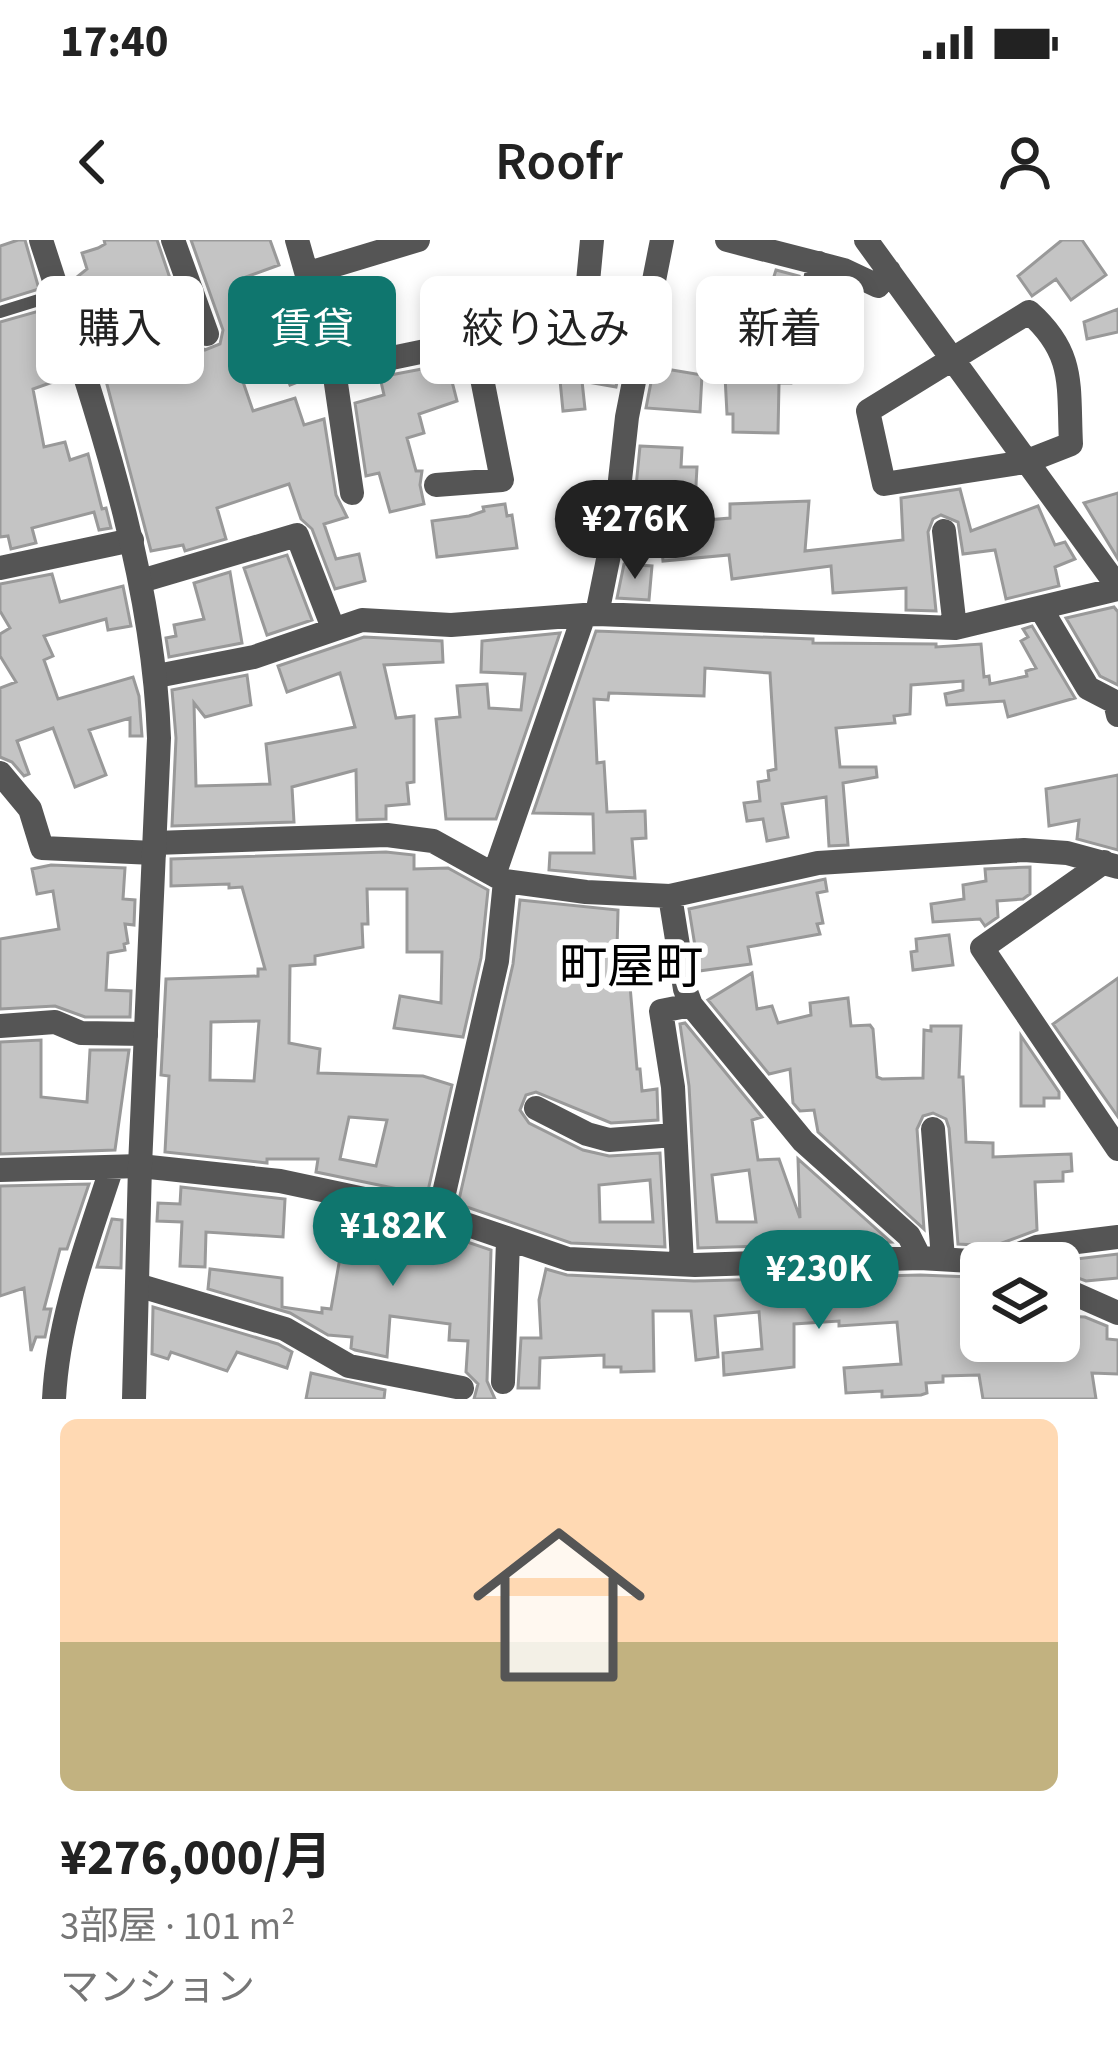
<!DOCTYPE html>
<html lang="ja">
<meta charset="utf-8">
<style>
body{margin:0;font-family:"Source Sans 3","Noto Sans JP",sans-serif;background:#f2f2f2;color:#222;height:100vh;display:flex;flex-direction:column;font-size:45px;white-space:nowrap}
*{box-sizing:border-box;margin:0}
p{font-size:39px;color:#767676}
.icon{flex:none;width:66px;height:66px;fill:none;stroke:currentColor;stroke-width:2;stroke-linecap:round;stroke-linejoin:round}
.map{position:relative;height:1159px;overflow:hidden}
.drawer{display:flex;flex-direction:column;background:#fff;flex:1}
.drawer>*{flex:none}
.top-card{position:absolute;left:36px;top:36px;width:1047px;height:108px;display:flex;gap:24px}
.fabs{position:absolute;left:960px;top:1002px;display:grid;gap:24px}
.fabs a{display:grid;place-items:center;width:120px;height:120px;border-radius:18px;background:#fff;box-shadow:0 6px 18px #0003;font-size:60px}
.price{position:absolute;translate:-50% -102px;padding:0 27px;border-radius:42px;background:#0f766e;color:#fff;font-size:39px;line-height:78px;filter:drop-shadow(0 3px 6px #0008)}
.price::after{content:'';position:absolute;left:50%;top:72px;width:36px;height:27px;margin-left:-18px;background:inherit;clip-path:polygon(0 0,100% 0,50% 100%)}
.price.active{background:#222;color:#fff}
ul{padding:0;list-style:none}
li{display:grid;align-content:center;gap:24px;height:636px;padding:0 60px}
li span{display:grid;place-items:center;height:372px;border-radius:18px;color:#555}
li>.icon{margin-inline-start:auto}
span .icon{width:216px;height:216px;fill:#fffc;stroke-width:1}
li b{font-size:51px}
.tag{padding:0 42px;border-radius:18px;background:#fff;box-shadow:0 6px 18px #0003;font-size:42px;line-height:108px}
.tag.active{background:#0f766e;color:#fff}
.status{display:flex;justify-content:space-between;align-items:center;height:84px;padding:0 60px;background:#fff;direction:ltr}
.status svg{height:33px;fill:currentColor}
header{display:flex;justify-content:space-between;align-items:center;height:156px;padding:0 60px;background:#fff;font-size:54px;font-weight:600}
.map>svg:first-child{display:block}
</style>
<div class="status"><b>17:40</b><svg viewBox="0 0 49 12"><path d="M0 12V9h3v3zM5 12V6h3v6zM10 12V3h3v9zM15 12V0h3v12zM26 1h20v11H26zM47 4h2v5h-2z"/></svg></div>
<header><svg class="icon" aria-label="back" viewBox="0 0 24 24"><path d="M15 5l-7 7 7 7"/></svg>Roofr<svg class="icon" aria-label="person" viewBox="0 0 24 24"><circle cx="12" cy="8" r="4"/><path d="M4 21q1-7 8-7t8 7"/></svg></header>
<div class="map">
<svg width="1118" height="1159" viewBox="0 0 1118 1159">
<rect width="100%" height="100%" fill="#fff"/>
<path fill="#c4c4c4" stroke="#999" stroke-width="3" fill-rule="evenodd" d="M18,0H25L39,49L0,61V6Z
M104,0H157L191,100L205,110L220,104L223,90L191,0H270L279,25L246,37L258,76L297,62L318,134L290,145L281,121L241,136L253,171L295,158L304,185L324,179L336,255L347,277L324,284L336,319L359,314L365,341L335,349L312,289L301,279L289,244L217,268L226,299L185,311L183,305L151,311L96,103L107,100L96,60L80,65L72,41L87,29L82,13L98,8L105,4Z
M1062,0H1082L1106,35L1071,60L1056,39L1032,56L1018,36Z
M776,30L799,36L789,81L793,95L800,100L818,94L831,44L858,55L854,54L844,94L857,96L852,130L825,128V132L814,131V136L792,135L791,143H779L778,193L733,192V174H727L725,136L742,137Z
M46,69L67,137L33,149L44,207L65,202L70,220L88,214L102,269L106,268L111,288L99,290L94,272L32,288L36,303L11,309L8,296L0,297V82Z
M1118,69V92L1087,99L1084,82Z
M616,70L631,73L616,147L582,141L585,169L563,171L560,140L547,141L546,118L599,113L607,72L615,73Z
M654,127L702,135L700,172L646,168Z
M427,128L429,136L449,130L457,161L419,174L424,193L407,198L416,231H422L420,245L424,264L390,272L379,233L366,236L355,163L384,155L380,137Z
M640,206L682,208L681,227H697L694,281L730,278V264L809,261L805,311L903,300L901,258L960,249L971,291L1038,266L1055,305L1065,302L1075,319L1055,327L1059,346L1006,359L995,310L963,314L958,282L941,275L933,279L928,292L936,371L906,370V348L833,353L831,326L732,339L729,315L663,321L657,258L635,257Z
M1118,253V319L1084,263Z
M505,264L507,276L512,275L517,308L437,317L432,281L469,276L484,271L483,267Z
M287,315L312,380L267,395L244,328Z
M624,324L652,326L649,360L617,358Z
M230,332L242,403L169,417L166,398L176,396L174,385L204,379L194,343Z
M52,334L60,362L123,346L131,386L108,390L106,379L44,396L53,416L44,420L58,459L133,437L139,456L142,496H130V478L89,490L106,535L75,547L53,488L17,501L29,534L24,536L12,522L0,517V448L16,442L0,416V394L10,388L0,371V344Z
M1114,367L1118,372V445L1100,436L1066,378Z
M1032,386L1075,458L1008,477L1004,461L947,465L945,454L963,450V441L911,445L910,474L894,476L895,483L836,488L840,527H876L877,537L843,543L848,605L829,606L826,557L782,564L788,597L767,601L763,579L747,581L744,563L760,561L758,542L769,540L768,531L776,529L770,433L705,428L704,456L609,453L608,460L594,459L597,523L604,522L607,572L645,571L646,598L632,599L635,638L549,630L550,613H594L593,574L533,573L596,391L813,399V403L936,404V407L981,404L984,437L989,436L990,444L1027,436L1026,431L1036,428L1021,401L1028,397L1023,389Z
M560,393L496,579H446L436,479L460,477L457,446L487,444L489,468L521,470L525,434L481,432L482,401Z
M364,397L442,401L443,422L384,425L396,478L414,476V542L407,543L409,564L386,566V579L357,580L356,530L292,547L294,582L172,586L176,498L172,450L247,435L251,465L205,477L194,463L196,546L270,544L266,504L355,487L340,433L287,452L278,426Z
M1118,535V610L1077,599L1079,580L1049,586L1046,549Z
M386,612L414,615V629L448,628L488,650L481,718L463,797L394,788L400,756L441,763L442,712H407V649H367L368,684H362L363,707L315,716V724L290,726L289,803L320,809L318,833L423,836L452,845L427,955L316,932L318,919H267V923L165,912L169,836L161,835L166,739L258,736V729H265L242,647L229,648V644L171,646V619ZM259,781L254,841L210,840L211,782ZM349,877L387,880L376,926L340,919Z
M51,625L125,628L123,659L135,660L134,685L125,684L128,703L124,704L125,710L108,713L106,750L131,751L130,777H85L55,766L0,769V699L59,689L53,651L37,654L32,629Z
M1030,627V654L1023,659L997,661L998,677L985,686L980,679L933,682L931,664L964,659L963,645L986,641L985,629Z
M825,639L827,651L817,653L823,683L817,684L820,694L748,707L751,724L699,731L689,669Z
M520,660L618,670L617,709L627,710L637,829H640L642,851L657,849L658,880L611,883L536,852L526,855L520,870L529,883L583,910L609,916L660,913L665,1007L571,1003L458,964L513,724ZM650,940L653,982H600L599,945Z
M949,695L953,725L913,730L911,712L917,711L916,699Z
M752,733L757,769L772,766L778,783L811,775L810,763L848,758L851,786L870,785L873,789L877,837L882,839L923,838L924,790L931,791V786H961L959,837H963L966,902L993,903V917L1071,914L1072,931L1063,932V941L1035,942L1037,990L994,1006L958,1004L949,888L946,879L933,873L923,876L917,889L924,989L818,892L814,870L800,871L793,863L790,829L769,834L708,760Z
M1118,738V877L1053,784Z
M685,783L762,877L752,880L758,920L779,919L800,978L798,919L891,1002L698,1008L689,846L680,784ZM749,930L756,982H717L712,935Z
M1021,796L1059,852V858H1044V866H1021Z
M41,800V857L87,862L90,810H129L115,910L0,914V802Z
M89,944L67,1009H60L44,1069H51L45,1097H36L31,1111L24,1048L0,1056V946Z
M181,947L285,959L283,997L206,992L205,1027L180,1026L182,982L157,981L158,963L180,964Z
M348,972L435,991L491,1010L487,1141L495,1159H474L478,1144L466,1132L468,1101L449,1100L450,1084L390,1076L387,1117L355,1110L351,1108L352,1097L328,1095L290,1073L208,1049L210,1029L282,1038V1067L322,1073V1068L331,1069Z
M112,979L122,980L121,1028L97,1027Z
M1118,1014V1038L1086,1041L1059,1031V1021Z
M546,1029L567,1035L694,1041L773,1039L774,1053L810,1047L809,1038L920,1035L970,1037V1078L981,1077V1101H1059L1062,1076L1085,1077L1107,1086V1099L1118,1100V1134L1092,1133L1096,1159H983L979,1135L943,1136V1142L926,1143L927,1153L921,1155L882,1157V1151L846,1153L844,1128L901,1124L897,1082L839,1086V1081L794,1084V1127L724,1135L723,1113L762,1109L759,1072L715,1076L718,1117L696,1120L691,1071H653L654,1131L621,1132V1127H604V1115L540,1118L539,1148H518L521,1098H541L539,1060Z
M153,1067L278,1104L292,1112L287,1128L237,1112L227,1131L171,1112L168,1119L152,1114Z
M311,1133L385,1150L384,1159H306Z"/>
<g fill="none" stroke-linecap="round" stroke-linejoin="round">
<path stroke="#555" stroke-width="12" d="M0,72L58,54"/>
<path stroke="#555" stroke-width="24" d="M173,0L207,94
M297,0L334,130L352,253
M727,0L844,30L878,46L889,31
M866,0L1118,347
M309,33L418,0
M1029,72C1076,114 1068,145 1071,204L1025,222L884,244L868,171Z
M805,84L819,23
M334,130L454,105L576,101L583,94L592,0
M436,245L502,240L475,103
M944,291L955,388
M0,328L132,300
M141,341L297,295L333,388
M1041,369L1088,448L1115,462L1118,475
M597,374L615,285L627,177L662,0
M157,436L254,417L362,380L451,385L597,374L955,388L1118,349
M0,533L30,569L42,608L154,613
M155,603L387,595L433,601L505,641L586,652L670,656L818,623L1024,610L1067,613L1118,627
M1104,622L982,708L1118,909
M494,635L584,375
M670,656L685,749L691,765L803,901L909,996L920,1018
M0,786L55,782L81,793L146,794
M536,868L587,894L609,900L674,895
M933,889L943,1019
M0,930L140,926L280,941L439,975L568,1019L695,1025L920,1018L1005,1023
M439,975L497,721L505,641
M1001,1021L1037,1007L1118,997
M682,1024L673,847L661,771L691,765
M137,1045L285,1089L349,1126L462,1148
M1059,1047L1118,1073
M503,1142L508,1001
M54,1159C58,1079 87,1003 112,927"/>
<path stroke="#555" stroke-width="24" d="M41,0C93,162 153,327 159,498L140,926L134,1159"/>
</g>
<g text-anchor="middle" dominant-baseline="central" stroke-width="12" stroke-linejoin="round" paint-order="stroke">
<g font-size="48" fill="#000" stroke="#fff">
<text x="631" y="728">町屋町</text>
</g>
</g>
</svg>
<div class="fabs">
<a><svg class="icon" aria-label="layers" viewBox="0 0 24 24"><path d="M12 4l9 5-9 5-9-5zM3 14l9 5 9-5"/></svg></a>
</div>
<b class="price active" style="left:635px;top:342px">¥276K</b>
<b class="price" style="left:393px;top:1049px">¥182K</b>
<b class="price" style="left:819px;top:1092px">¥230K</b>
<div class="top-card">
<a class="tag">購入</a>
<a class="tag active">賃貸</a>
<a class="tag">絞り込み</a>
<a class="tag">新着</a>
</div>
</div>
<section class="drawer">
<ul>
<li><span style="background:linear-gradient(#ffd9b3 60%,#c2b280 0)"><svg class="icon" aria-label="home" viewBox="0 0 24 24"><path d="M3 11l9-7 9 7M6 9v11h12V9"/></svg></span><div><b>¥276,000/月</b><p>3部屋 · 101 m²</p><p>マンション</p></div></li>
</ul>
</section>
